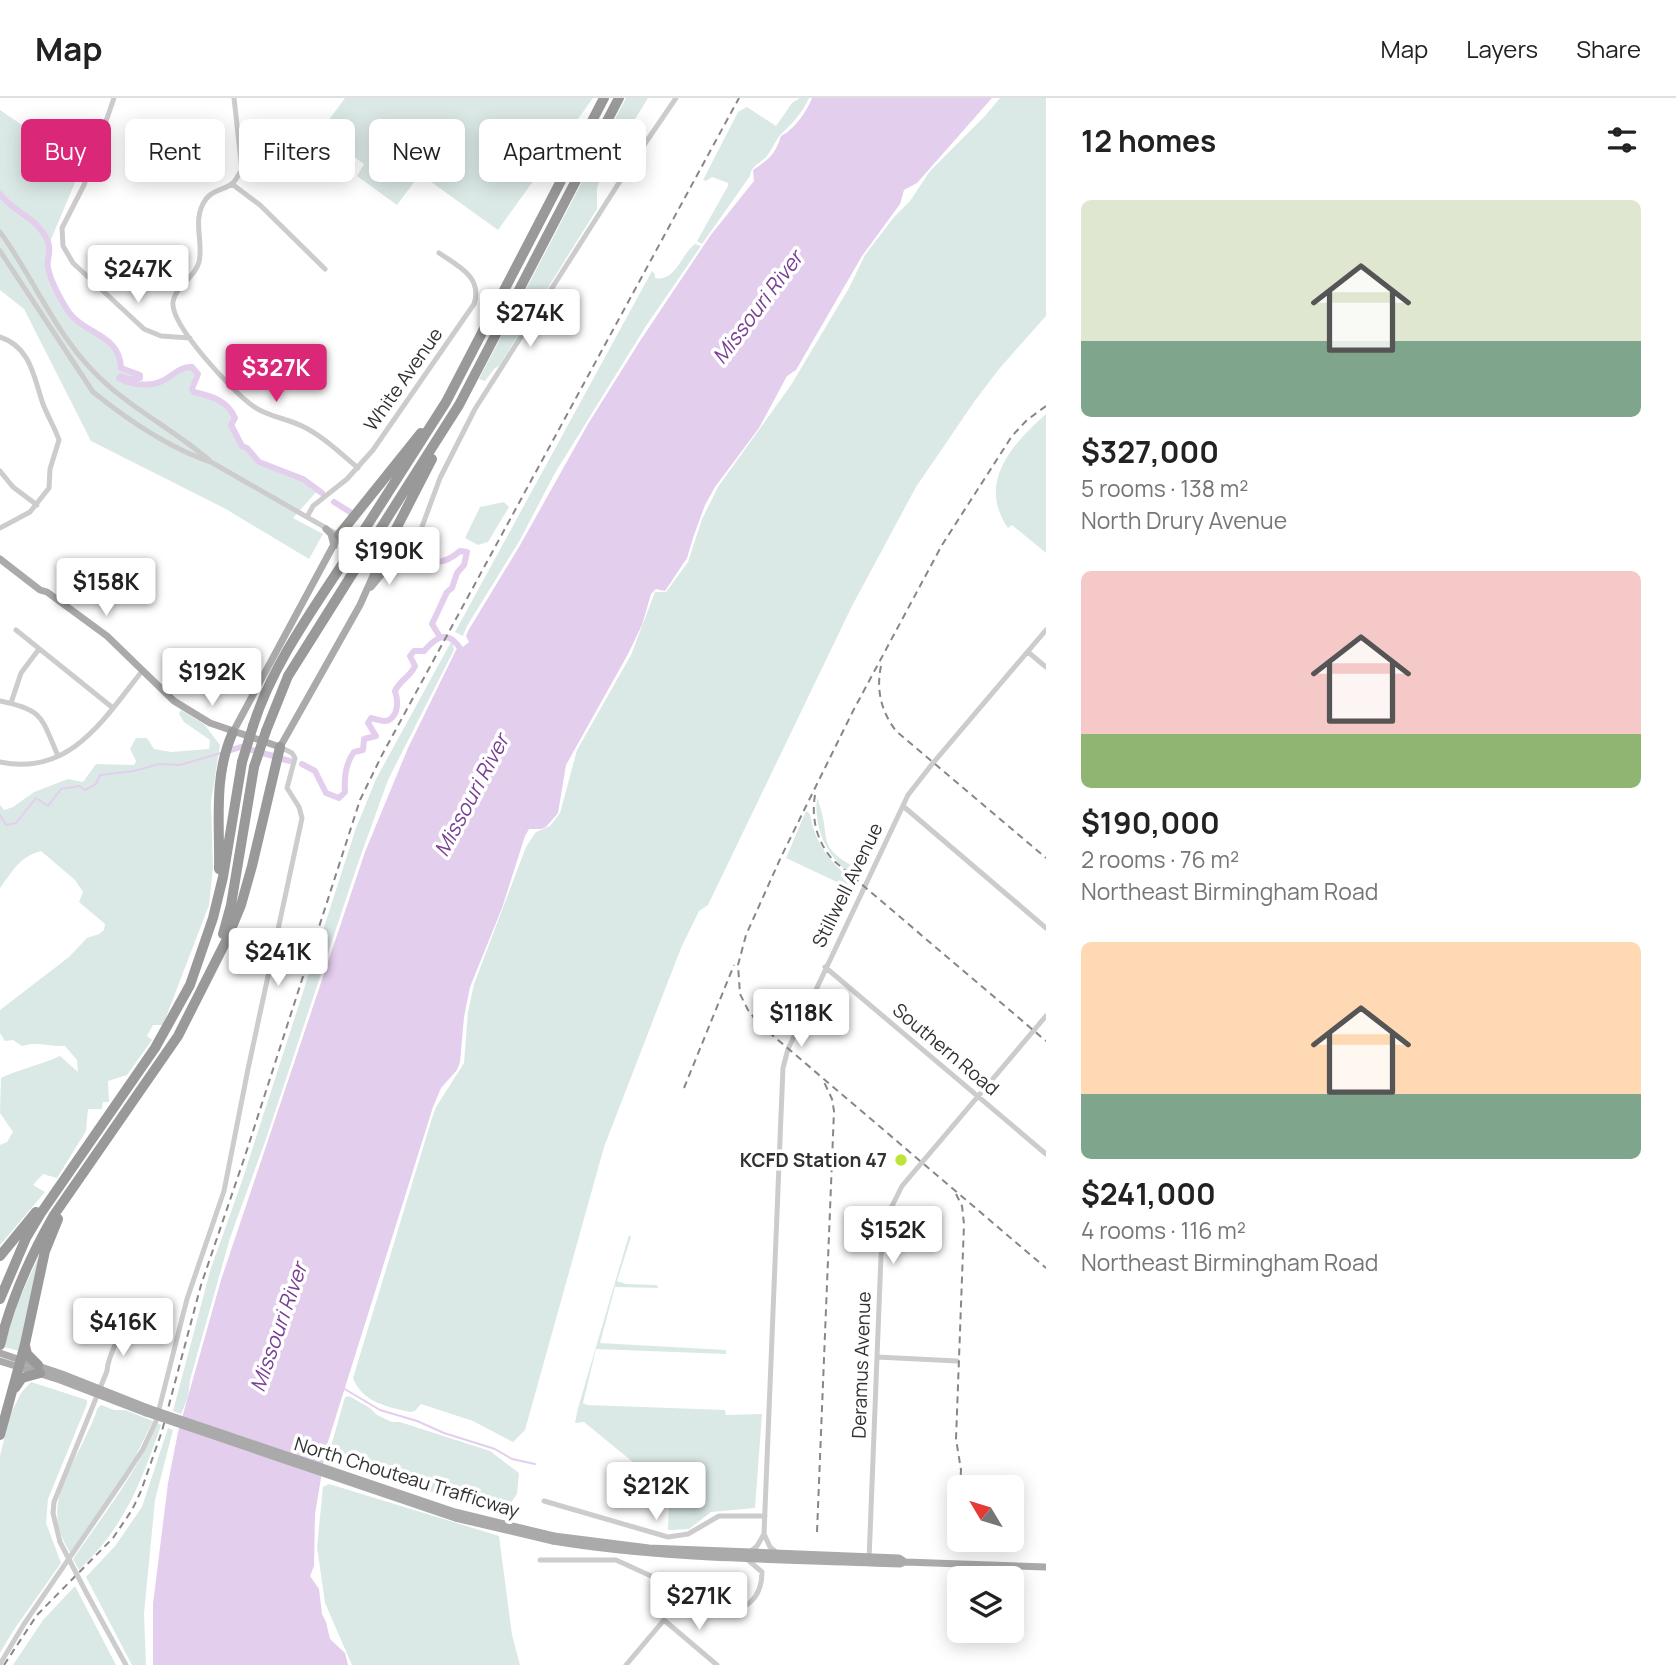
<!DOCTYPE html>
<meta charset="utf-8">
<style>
body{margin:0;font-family:Manrope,sans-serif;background:#f2f2f2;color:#222;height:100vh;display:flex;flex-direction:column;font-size:26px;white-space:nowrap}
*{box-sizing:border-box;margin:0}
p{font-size:23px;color:#767676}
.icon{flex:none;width:38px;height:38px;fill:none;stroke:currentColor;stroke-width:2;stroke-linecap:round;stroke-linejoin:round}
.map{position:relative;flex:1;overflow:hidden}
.side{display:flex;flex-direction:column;background:#fff;width:630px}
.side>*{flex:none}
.banner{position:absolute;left:21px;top:21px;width:665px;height:63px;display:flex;gap:14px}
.needle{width:46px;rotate:308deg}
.fabs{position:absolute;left:947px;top:1377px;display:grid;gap:14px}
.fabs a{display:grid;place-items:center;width:77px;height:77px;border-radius:10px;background:#fff;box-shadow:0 4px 18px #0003;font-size:35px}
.price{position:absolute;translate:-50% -60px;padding:0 16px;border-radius:7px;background:#fff;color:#222;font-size:23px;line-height:46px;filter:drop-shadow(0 2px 4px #0008)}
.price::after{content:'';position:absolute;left:50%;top:42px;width:21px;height:16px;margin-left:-10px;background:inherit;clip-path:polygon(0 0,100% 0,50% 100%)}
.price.active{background:#db2777;color:#fff}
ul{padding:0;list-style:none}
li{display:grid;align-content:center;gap:14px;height:371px;padding:0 35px}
li span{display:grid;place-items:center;height:217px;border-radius:10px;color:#555}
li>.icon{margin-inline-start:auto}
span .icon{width:126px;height:126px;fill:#fffc;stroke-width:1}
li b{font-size:30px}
h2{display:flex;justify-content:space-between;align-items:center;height:84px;padding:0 35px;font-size:30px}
.pill{padding:0 24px;border-radius:10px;background:#fff;box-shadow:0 4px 18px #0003;font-size:24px;line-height:63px}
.pill.active{background:#db2777;color:#fff}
header{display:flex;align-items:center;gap:42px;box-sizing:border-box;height:98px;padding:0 35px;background:#fff;border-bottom:2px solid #e0e0e0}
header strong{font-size:33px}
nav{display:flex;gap:38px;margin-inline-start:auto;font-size:24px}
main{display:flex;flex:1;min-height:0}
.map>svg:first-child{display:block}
</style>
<header>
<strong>Map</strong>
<nav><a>Map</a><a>Layers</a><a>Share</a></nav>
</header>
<main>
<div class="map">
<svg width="1046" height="1567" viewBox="0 0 1046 1567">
<rect width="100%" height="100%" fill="#fff"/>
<path fill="#dbe9e6" d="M345,0H593L498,132L420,76L397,107L357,78L364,66L320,34Z
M626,0H648L602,75L597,90V111L499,268L494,271L485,283L479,281Z
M800,0H809C803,14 793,25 782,35C777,40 772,51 767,58C760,66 751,67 750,78L702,146L697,143L728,88V85L712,79L706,83L703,82L738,14L747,9L776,28L792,5Z
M1000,0H1046V218L999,271L974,304L916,389L852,508L708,807L699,813L681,850L604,1049L525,1332L513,1344L473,1323L421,1306L415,1313L410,1314C387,1309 362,1304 353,1280L432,1020L436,1009L464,965L468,914L474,886L526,749L536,734L550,728L560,715L577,652L631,557L655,494H666L688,464L702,421L718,389L791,287L849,190L865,157L894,119L910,103L930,73L985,18Z
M0,12L82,68L49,146C50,154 47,160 47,168C47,179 64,208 71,217C87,237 120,237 121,270L140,277V280L130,281L121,278L119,280C126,285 132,285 140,285C148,285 155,286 162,283C173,278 180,268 192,269L198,276L192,291L194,294C211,297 227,302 235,320L231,327L242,348L247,350L259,364L303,381L318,392L293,420L323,436L309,461L224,410L91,343L24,211L0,192Z
M695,146L701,148L646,228L555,375L520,442L467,528L463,538L455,534L652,173L655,176V180C676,184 681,156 695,146Z
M1046,316V455L1012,427L1008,430C977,385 1011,347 1046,316Z
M504,404L509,409L488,444L478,447L465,440L480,409Z
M451,544L453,545L454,552L388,682L357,768L266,1041L230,1140L190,1282L188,1299L181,1316L173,1313L210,1173L242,1083L356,730L376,681Z
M181,612L204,626L220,647L211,704L213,769L209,807L163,927H153L147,938L152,942L127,977L108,983L109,1004H103L102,1011H88L86,1033L57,1080L43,1076L33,1087L45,1094L0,1147V1047L7,1044L13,1034L0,1015L1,980C20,971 40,967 60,958L78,974L77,962L65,948C49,949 38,943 22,948L13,942L5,943L0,935V912L69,859L87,840L99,836L104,832L105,826L79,804L83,794L75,782L41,753C19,759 13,773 0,790V707L4,712L13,709L34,694L68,681L83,684L96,666L134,667L136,663L130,651L136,640H147L154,651L171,654L209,651L210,642L184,624L179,616Z
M817,700C834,742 811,748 863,773L860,782C830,765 813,734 817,700Z
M806,713L810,716C816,749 831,764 856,786L854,792L786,760Z
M629,1137L631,1139L617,1183L626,1186L657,1187L658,1190L615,1189L600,1245L726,1252V1256L596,1251L583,1305L587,1307L725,1312L726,1317L762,1316L755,1410L711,1414L689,1431L668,1432L670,1380L651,1379L584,1324L575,1325L578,1310Z
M42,1151L19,1253L4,1249L18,1204Z
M31,1284L87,1302V1306L48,1401L46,1425L61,1465L13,1533L0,1555V1358L10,1317L21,1295Z
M349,1298L370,1310L377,1317L392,1324H400L490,1353L519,1375L517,1396L505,1413H496L378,1378L370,1374L363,1362L340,1355L332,1367L326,1366L345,1299Z
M101,1307L114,1312H125L153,1323L133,1363L71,1456C42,1412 65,1382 85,1340C89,1331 95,1320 97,1311Z
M157,1325L161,1327C141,1385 125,1428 79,1472L73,1461C103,1417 137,1375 157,1325Z
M168,1330L173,1332L155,1402L144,1516L146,1567H132L86,1479L115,1448L142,1409Z
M329,1386L499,1438L512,1537L520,1567H352L325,1505L317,1449L323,1389Z
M75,1488L116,1567H13L43,1522Z"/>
<path fill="#e3ceed" d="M812,0H992L917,85L904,92L900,106L862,158L796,272L787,278L759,330L715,389L705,407L693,440L687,460L665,493L656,491L651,496L642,527L628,556L566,667L558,715L546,729L541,731H529L525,738L502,810L470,889L464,919L460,964L457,972L441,990L433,1009L326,1350L315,1416L314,1468L310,1478L319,1491L322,1516L326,1524L330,1541L345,1555L348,1567H153V1506L168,1385L178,1334L221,1182L365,754L408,650L457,550L463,549L469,544L466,538L468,533L519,449L588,326L640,243L710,138L754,83L753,72C768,62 775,57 781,38C794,32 807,13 812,0Z"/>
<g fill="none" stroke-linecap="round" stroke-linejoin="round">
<path stroke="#e3ceed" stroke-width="2" d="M0,717L6,727L16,725L36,700L48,708L61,691L79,688L85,692L96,686L100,677L134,673L159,666L180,667L221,655
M343,1290L380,1312L417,1323L444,1335L495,1351L512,1361L535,1366"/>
<path stroke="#e3ceed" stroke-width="6" d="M0,96C15,116 37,118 48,144C52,154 46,161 48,170C50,182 64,209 72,218C89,237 120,238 121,270L140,277V280L130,281L121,278L119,280C130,287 150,289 162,283C173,278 180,268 192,269L198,276L192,291L194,294C211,298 227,302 235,320L231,327L242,348L247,350L259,364L303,381L322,395
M334,404L350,414
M397,445L407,451
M420,460C435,468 449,463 460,453L467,454L464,467L457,475L452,490L447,494L432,526L440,539
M231,652L241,649L273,658
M282,661L290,663
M302,666L315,673L326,695L339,700L345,694C344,680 345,666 354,654L363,652L364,641L376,638L368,625L371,620C376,621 385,625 389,622C399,616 398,602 395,593C400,582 410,579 415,568L410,558L414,553H424C432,544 443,532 455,544C458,547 459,550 463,553"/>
<path stroke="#ccc" stroke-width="5" d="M114,0L84,87L62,130L63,148L73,165L144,231L161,238L190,240
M234,0L242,72C239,76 236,82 233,85C225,92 213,91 206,101C191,122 204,142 199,164C195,180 175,188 173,204C170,227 234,295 253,308C268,319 286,320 302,328C323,338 340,355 358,370
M232,86L260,107L325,171
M0,134C33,179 54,233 93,273C127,309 172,330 209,362
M0,153L93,294C128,322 168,350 211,364L361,450L396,465L406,462L412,456L440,380L475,311L629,69L676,0
M0,239C31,249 34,280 43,306C48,319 55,330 59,342L50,371L49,390L30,414L0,430
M0,373L13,389L37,407
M307,419L313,408L347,381L373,352L474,206C483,179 458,168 439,155
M16,532L113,610
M1028,554L1046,569
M0,603C44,612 41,619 58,658
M11,605L21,575L39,551
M0,664C71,679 105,619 143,572
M903,708L1046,830
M825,869L1046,1056
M877,1259L957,1263
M544,1403L668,1439L688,1436L719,1418H765
M60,1444L53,1415L54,1404L107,1273C108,1256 118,1244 123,1228
M750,1454L757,1448L764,1436
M777,1455L770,1449L764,1436L781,1017L783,970L788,951L908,697L933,665L1046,532
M540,1462H616L719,1509C745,1518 762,1499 762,1474L748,1462
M869,1462L881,1158L887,1118L902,1088L1046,918
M87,1496L126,1567
M0,1566L24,1526L125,1379L143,1351L156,1323L187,1201L224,1093L248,971L302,720L299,709L287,690L295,660L292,655L280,649
M626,1567L664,1522L717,1567"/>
<path stroke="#aaa" stroke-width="7" d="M326,431L331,436L334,448
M0,461L40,492L47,494L107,538L174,603L210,625L280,649L360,507L381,460
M371,489L381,477L400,464
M233,634L339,437
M0,1255L62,1276L148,1310
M0,1263L60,1282L146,1315
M554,1438L649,1450L899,1460L905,1464
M553,1443C667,1462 784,1461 900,1466L905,1464L1046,1469"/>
<path stroke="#999" stroke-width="10" d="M339,437L421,335
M361,437L446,304L604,0
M372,444L459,307L619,0
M381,460L432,361
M253,628C273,565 314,510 349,456
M266,633L288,578L361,462
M219,771C220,725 213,678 233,634
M223,836L231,807L254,669
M0,1158L36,1114
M0,1201L26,1140L41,1115L155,950L190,887L213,820L223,779L242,664
M0,1247C11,1200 30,1159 54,1117L178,938L226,843L241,807L252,768L280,649
M25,1248L27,1256L38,1267
M15,1290L22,1280L40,1275
M0,1337L25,1246L45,1153L58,1121"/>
<path stroke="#878787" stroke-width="2" stroke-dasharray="7 5" stroke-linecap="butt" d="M1046,308L1027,322L1012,338L942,447L853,613L781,759L746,837L738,867L740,896L748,912L758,925L1046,1170
M881,568C876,592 881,613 896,633L1046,760
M815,697C811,721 817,744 833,762L1046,943
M684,990L734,867
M956,1096L962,1108L964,1126L956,1341L961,1372L960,1390
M817,1434L834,1013L832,1001L824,984
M4,1567L37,1517L113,1440L132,1412L141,1393L162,1333L201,1187L245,1058L360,702L382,657L739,0"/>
<path stroke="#ccc" stroke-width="5" d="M60,1444L87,1496"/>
<path stroke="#aaa" stroke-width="7" d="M148,1310L455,1414L554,1438
M146,1315L455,1420L553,1443"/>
<path stroke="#999" stroke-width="10" d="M349,456L361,437
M361,462L372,444
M242,664L253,628
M254,669L266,633"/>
</g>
<circle fill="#bee439" stroke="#fff" stroke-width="2.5" cx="901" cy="1062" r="7"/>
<g text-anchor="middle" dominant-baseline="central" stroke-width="7" stroke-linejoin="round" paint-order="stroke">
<g font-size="19" fill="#323232" stroke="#fff">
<text transform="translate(403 281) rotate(-55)">White Avenue</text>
<text transform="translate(847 787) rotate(-64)">Stillwell Avenue</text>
<text transform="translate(946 951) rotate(40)">Southern Road</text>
<text transform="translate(861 1267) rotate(-88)">Deramus Avenue</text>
<text transform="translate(407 1379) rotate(17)">North Chouteau Trafficway</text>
</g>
<g font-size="19" font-weight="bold" fill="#323232" stroke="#fff" text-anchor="end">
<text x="887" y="1062">KCFD Station 47</text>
</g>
<g font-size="21" font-style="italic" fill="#793f94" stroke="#fff">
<text transform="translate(757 209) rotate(-53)">Missouri River</text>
<text transform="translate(471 697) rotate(-62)">Missouri River</text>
<text transform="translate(278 1229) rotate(-71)">Missouri River</text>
</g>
</g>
</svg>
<div class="fabs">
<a><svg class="needle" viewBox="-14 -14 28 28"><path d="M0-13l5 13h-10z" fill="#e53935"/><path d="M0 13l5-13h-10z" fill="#767676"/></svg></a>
<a><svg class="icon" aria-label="layers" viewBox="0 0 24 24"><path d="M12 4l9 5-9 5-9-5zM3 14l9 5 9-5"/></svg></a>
</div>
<b class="price" style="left:138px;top:207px">$247K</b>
<b class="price" style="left:530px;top:251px">$274K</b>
<b class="price active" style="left:276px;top:306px">$327K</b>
<b class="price" style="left:389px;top:489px">$190K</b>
<b class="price" style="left:106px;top:520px">$158K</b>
<b class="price" style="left:212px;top:610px">$192K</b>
<b class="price" style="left:278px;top:890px">$241K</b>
<b class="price" style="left:801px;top:951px">$118K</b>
<b class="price" style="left:893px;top:1168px">$152K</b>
<b class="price" style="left:123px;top:1260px">$416K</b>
<b class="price" style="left:656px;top:1424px">$212K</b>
<b class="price" style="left:699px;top:1534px">$271K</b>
<div class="banner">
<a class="pill active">Buy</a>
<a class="pill">Rent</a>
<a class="pill">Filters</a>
<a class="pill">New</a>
<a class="pill">Apartment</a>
</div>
</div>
<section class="side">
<h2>12 homes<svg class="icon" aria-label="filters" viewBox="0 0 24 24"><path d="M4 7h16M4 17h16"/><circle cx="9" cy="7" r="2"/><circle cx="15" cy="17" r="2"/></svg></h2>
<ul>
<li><span style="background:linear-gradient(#dfe7d0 65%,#7fa58c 0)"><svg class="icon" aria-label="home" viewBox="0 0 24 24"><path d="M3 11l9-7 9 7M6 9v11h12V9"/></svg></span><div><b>$327,000</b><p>5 rooms · 138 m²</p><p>North Drury Avenue</p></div></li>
<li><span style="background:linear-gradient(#f6c9c9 75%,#8fb573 0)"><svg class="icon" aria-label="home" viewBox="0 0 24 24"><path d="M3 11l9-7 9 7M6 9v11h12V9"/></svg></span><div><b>$190,000</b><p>2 rooms · 76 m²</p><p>Northeast Birmingham Road</p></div></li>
<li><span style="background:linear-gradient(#ffd9b3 70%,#7fa58c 0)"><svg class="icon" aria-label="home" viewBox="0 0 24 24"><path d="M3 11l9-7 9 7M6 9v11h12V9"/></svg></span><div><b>$241,000</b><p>4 rooms · 116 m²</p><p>Northeast Birmingham Road</p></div></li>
</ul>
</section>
</main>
